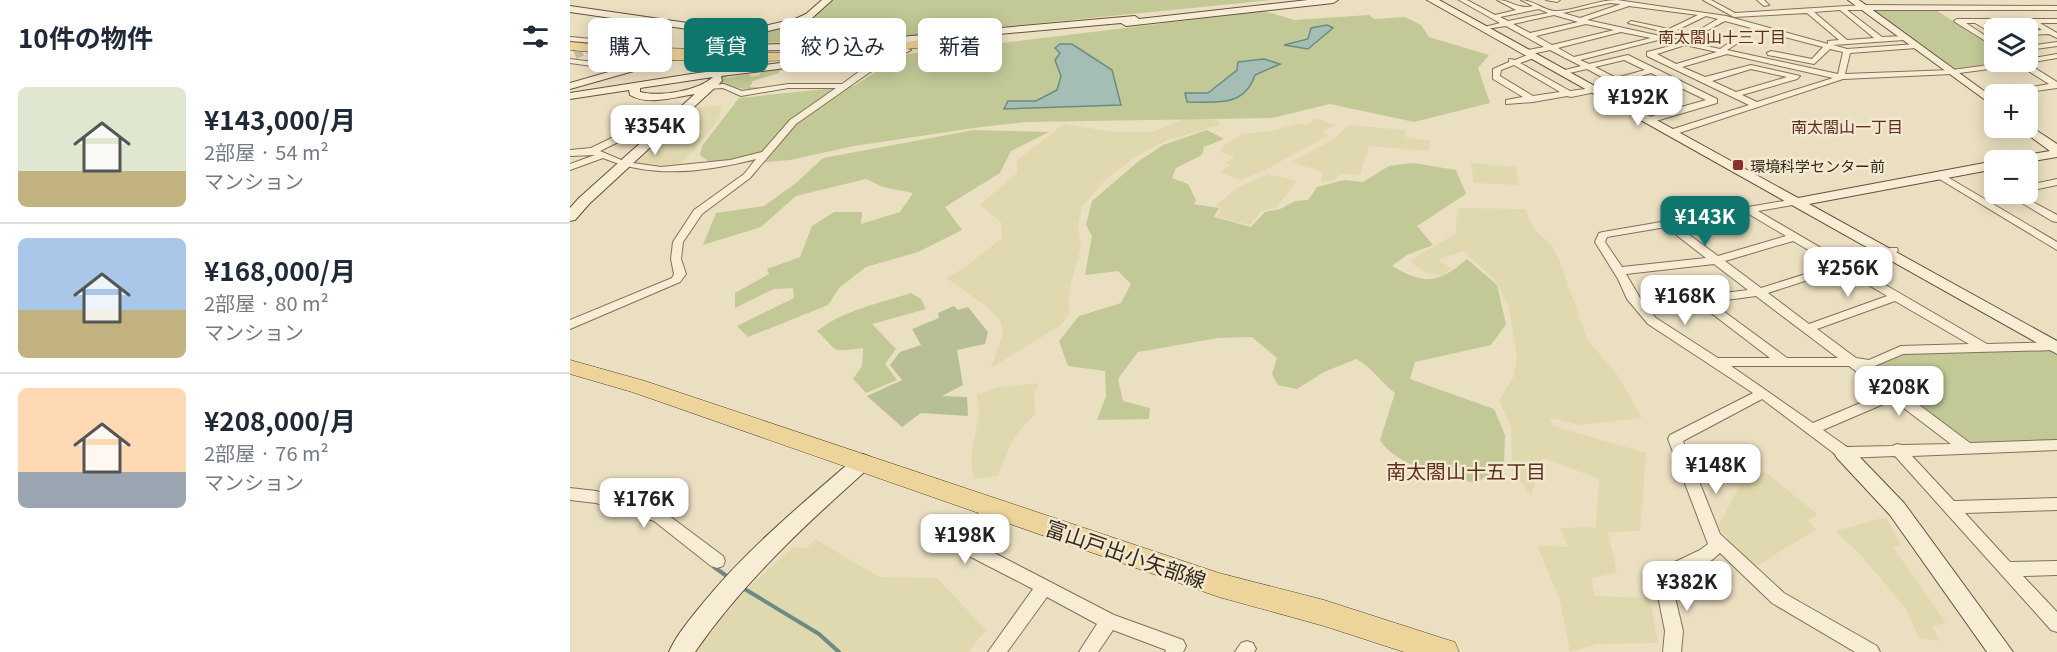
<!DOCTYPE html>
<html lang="ja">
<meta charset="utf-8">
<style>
body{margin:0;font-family:Georgia,"Noto Sans JP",serif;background:#f6f6f7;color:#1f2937;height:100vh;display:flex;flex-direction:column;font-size:22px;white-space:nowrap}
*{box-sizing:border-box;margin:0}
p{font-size:20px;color:#747a83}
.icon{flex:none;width:33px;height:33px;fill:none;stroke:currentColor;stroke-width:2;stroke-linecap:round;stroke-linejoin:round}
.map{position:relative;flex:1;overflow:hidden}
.drawer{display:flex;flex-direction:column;background:#fff;width:570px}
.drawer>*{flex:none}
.top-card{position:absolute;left:18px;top:18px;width:570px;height:54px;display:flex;gap:12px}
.controls{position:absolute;left:1414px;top:18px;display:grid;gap:12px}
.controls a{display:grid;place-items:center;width:54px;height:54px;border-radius:9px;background:#fff;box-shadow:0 3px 15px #0003;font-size:30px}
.price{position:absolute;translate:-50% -51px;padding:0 14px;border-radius:12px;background:#fff;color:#222;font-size:20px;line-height:39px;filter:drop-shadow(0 2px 3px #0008)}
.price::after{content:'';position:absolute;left:50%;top:36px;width:18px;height:14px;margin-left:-9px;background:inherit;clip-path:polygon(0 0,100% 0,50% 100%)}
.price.on{background:#0f766e;color:#fff}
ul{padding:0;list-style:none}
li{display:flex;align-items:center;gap:18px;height:150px;padding:0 18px}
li+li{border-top:2px solid #e0e1e3}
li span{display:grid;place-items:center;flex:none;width:168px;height:120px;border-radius:9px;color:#555}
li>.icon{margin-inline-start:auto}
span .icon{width:72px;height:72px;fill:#fffc;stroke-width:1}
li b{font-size:26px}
h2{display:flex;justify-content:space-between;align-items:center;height:72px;padding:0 18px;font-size:26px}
.tag{padding:0 21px;border-radius:9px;background:#fff;box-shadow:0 3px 15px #0003;font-size:21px;line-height:54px}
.tag.on{background:#0f766e;color:#fff}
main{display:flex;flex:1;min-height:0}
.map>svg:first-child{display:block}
</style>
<main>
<section class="drawer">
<h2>10件の物件<svg class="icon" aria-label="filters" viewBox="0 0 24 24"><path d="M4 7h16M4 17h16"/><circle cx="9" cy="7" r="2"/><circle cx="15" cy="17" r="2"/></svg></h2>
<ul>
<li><span style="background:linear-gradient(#dfe7d0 70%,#c2b280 0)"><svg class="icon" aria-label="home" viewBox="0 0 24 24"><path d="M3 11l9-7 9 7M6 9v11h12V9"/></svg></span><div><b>¥143,000/月</b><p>2部屋 · 54 m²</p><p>マンション</p></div></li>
<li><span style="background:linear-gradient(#a9c7e8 60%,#c2b280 0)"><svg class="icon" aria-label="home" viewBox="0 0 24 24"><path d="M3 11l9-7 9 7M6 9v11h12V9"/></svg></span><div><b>¥168,000/月</b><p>2部屋 · 80 m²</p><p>マンション</p></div></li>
<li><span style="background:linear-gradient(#ffd9b3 70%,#9aa5b1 0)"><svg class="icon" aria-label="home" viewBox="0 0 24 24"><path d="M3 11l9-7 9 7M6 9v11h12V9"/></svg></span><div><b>¥208,000/月</b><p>2部屋 · 76 m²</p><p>マンション</p></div></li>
</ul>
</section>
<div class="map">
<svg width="1487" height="652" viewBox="0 0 1487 652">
<rect width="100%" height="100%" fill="#ebdfc1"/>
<path fill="#e0d9af" d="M151,105L150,117L123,152L111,163L103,168L65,163L125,108Z
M633,111L644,112L650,125L598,140L565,157L534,181L512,207L508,224L511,248L500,286L499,315L491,325L421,368L433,333L430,320L416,306L376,278L394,268L432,238L431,222L410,205L447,173V160L494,124L544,132H583Z
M746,118L766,125L752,132L759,135L695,170L671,180L649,172L660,165L656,163L665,157L649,151L657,143L672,134L702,131L729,123L737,125Z
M778,125L835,130V137L860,141L858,151L799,146L790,175L770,174L765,180L751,182L753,172L721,162L764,139Z
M901,163L946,167L949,185L904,183Z
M698,174L727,181L706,208L691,211L680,225L647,217L652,208L645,206L665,189Z
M890,208L955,209L964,229L982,246L989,259L1017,339L1048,376L1072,418L1010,425L980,418L983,426L1076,453L1070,531L1038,532L1047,572L1021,579L1025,596L1080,598L1088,643L1027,644L1000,652L989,597L967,546L998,547L990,528L1026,527L1029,479L973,458L961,495L942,471L941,428L929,400L943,378L947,357L939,307L924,279L893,251L868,260L881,268L874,276L856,273L839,261L886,233V220Z
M469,383L464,394L465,415L451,428L439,447L428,476L403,479L401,455L409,414L407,395L427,388Z
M1183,468L1198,474L1247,514L1238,521L1246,529L1186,567L1158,540L1148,526L1174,478Z
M1316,517L1331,545L1323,547L1376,623L1362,626L1370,641L1349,638L1336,609L1289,553L1265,531Z
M245,539L309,577L367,578L416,630L398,652H127L165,600L223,547L237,548Z"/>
<path fill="#c2c996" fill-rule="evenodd" d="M260,0H702L311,39L186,43L181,35L230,22Z
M1303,10H1366L1425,48V62H1437L1386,69Z
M694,11L724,20L799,15L804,19L835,17L851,25L859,37L919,55L908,68L920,103L844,122L760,104L702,118L457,122L411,127L284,146L220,160L185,163L138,161L130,155L132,146L169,98L284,86L332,55ZM490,44H502L542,70L522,107L438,101H466L487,90L491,76L485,60L490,53L485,48ZM668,62L709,64L618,102L615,93H638L668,70Z
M205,68L210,70L209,73L183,81L180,87H193C176,93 166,86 150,84L153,79L178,74L182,77L190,75L192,69Z
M404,130L479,132L441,151L430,173L375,207L392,230L348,252L296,267L269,288L258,305L178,337L167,326L224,298L223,288L204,289L165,308V293L199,274L197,269L230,257L242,226L264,212H292L291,224L330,212L343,193L313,187L296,179L226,196L191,227L133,245L146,213L194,206L226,183L253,158Z
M637,130L654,139L634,147L632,155L606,168L602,178L618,184L626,200L624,204L649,208L644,217L681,227L695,212L710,209L725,201L738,200L747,187L774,180L793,182L819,166L843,163L886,170L896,194L847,226L863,245L837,255L822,266C855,285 868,284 897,259L927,285L936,324L921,345L845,362L840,379L924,409L935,435L934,466L905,483C877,477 825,466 810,440L825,393C810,382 803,368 786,359L754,372L727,389L708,385L702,374L707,358L682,337L648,338L568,352L548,379L553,401L580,408L579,419L527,420L536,396L535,371L498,366L489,341L509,316L551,303L561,284L548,271L515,275L522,236L516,225L522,201L569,161L593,145Z
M341,293L351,299L356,309L302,324L326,349L315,364L327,380L296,393L283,379L292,366L293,348C259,352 270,353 247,331C274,310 310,303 341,293Z
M1479,350L1487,355V441L1402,443L1301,372L1302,368L1338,353Z"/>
<path fill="#b8be95" d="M384,306L388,310L398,307L418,332L415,344L387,350L393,385L372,396L397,397L398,416L351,413L332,427L297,396L332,380L320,365L330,352L351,345L342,329L369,318L368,313Z"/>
<path fill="#a4beb6" stroke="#6b8b84" stroke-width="1.5" d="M757,25L763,28L738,49L714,45L738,39L741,28Z
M490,44H502L542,70L551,105L434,109L438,101H466L487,90L491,76L485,60L490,53L485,48Z
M694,59L710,64L685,75C674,108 645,102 617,102L615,93H638L667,70L668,62Z"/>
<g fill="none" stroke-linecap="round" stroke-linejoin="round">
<path stroke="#6b8b84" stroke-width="4" d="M144,567L158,577
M173,588L249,634L269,652"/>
<path stroke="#c6bba0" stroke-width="8" stroke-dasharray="8 4" stroke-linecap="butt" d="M5,55L24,47"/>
<path stroke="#c6bba0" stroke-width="10" stroke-dasharray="10 5" stroke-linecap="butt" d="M148,79L182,43"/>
<defs>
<path id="street" d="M889,0H897L925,15L946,10L927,0C941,0 948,10 963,6L951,0C964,0 974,11 986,11C1005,11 1026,0 1047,0L1156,16L1258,44V41L1269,40L1237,13L1164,17L1133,0H1141L1165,13L1293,5L1487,6V10H1277L1312,37L1334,36L1338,38L1334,40L1263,45L1277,49L1346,44L1350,46L1346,48L1280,53L1275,74L1382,70L1441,62H1458V59L1487,54V58L1457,63L1487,82V88L1445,94H1429L1433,92L1479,84L1449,65L1382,74L1273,79L1106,134L1103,133V129L1179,105L1077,56V52L1108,44L1088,40L1010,60L1019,64L1058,55L1147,99V103L1086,121H1080V117L1096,112L1073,100L1051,105V101L1067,96L1017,69L995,74V70L1011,66L980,50L962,54L965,56L964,58L950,63L1000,91L1023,88L1027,90L1026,92L1001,97L997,96L963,102L936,104V100L953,97L923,79V69L939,62V59L945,60L960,54L957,52L958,50L974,47L936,26L915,29V27L930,23ZM1040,3L1051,4L1010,18L993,13ZM1059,6L1128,15L1099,29L1061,21L1058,23L1116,37L1113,39L1117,41L1155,21L1181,28L1150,49L1017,20ZM969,9L978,13L938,21L930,17ZM1270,10L1304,38L1277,40L1244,12ZM984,15L1008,22L960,33L943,24ZM1136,16L1148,19L1122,34L1107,30ZM1016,24L1044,30L982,45L966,36ZM1188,30L1253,47L1242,59L1201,51L1197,53L1198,55L1244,64L1260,49L1273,52L1268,74L1157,50ZM1051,32L1081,38L1004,57L988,48ZM1115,45L1147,52L1106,64L1087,54ZM1157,54L1263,78L1187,102L1172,95L1227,79L1230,76L1181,65L1135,77L1112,67ZM1054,60L1075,70L1046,78L1025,67ZM944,65L990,92L963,96L930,76L931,70ZM1181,69L1217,77L1166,92L1142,81ZM1081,73L1105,85L1075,94L1052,82ZM1111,88L1136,100L1104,109L1081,97Z
M976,0H990L987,2Z
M1187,0H1194L1199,5L1194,6Z
M1387,19H1487V23H1470L1487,33V38L1479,34L1458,35V31L1472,30L1461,23H1414L1425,30V35L1405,23H1396L1425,42V47L1385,22L1384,21Z
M82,20L87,21L27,49L20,47L26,43L0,41V37L34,40Z
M1487,42V46L1458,50V46Z
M334,48L341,50L300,72L226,124L180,178L132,214L113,242L111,259L116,274L110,282L0,329V320L102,278L104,274L101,259L103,242L124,210L174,174L186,159C135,172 82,179 33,158L0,170V164L25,155L0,156V150L21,148L97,111H114V115L101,116L30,151L56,162L91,167L160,160L192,152L220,120L266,88H218L171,96L153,88L137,89V85L154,84L172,91L218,84H272L294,68Z
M0,59L39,64L54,71L50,73L37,68L0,63Z
M1369,172L1487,242V250L1366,177L1364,175Z
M1487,179V185L1458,191V185Z
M1437,194H1448L1487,215V222L1482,221Z
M1231,198L1236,201L1235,203L1188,211L1275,262L1319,248H1327L1328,250L1327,252L1283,266L1417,344L1487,342V350L1333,354L1300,368L1400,443L1487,440V450L1342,456L1384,501L1487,498V510L1395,513L1440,562L1487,561V575L1453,576L1487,612V632L1481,630L1325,456L1274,458L1269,457L1192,399L1113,441L1150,534L1214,593L1307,646L1310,652H1285L1202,603L1150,553L1142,560L1101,580L1113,631L1111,652H1093L1095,631L1084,576L1086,571L1130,550L1138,544L1098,439L1100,435L1183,393L1078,324L1057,299L1048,279L1025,242L1029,233L1033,232ZM1177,213L1216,236L1148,256L1106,225ZM1096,227L1136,258L1052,267L1035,242L1037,237ZM1223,241L1264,265L1191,288L1155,261ZM1144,264L1178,290L1073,303L1056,274ZM1272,269L1317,296L1239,324L1198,293ZM1186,296L1268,358H1217L1141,302ZM1325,301L1399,344L1331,346L1299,360L1286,358L1247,329ZM1128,303L1200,358H1148L1086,318L1079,310ZM1161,366H1279L1314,393L1243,423ZM1323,400L1381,444L1332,445L1327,444L1322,446L1277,447L1253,430Z
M0,488L26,491L94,512L153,556L155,561L153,566L147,568L141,566L84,521L26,503L0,500Z
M421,501L426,503L429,507L406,541L409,545L544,615L613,640L616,646L613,652H595L596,650L543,630L528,652H509L527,624L477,597L437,652H418L463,589L397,555L390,540L416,503Z
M677,641L683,643L686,649L684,652H665L671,643Z"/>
<path id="secondary" d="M252,0H262L242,18L231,23L173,37L0,12V6L173,31L225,19L236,14Z
M738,0H768L763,3L556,26L551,23L262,49L162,51L106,59L0,89V83L105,53L162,45L262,43L565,16L569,19Z
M857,0H869L1228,198L1425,161V169L1239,204L1487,341V354Z
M1278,0H1289L1425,99V107Z
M326,49L330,50V54L151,76L152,81L19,204L5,220L0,221V208L9,198L125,94C105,97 78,106 60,95L59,90L0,99V93L128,73ZM143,77C128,91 90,97 70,92V88Z
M1458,125L1487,144V157L1458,162L1442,160L1444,157L1480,151L1453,131L1451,128H1458Z
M1274,446L1281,448L1334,503L1443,652H1417L1320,515L1267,458L1264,453L1267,448Z
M293,454L300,457L303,462L300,467C236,524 174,581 125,652H99C107,634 121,618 133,603C178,548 233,503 286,457Z"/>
<path id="primary" d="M409,35L413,37V41L232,60L117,63L111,59L117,55L232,52Z
M0,42L88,50L94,54L88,58L0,50Z
M0,360L75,381L649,573L754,600L875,639L885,642L889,652H834L754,626L649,597L62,392L0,374Z"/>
</defs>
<use href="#street" stroke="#84705a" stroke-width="2"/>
<use href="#secondary" stroke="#65523d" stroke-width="2"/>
<use href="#primary" stroke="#523f2e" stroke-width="1"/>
<use href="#street" fill="#f7edd4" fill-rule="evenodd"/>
<use href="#secondary" fill="#f7edd4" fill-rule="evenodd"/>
<use href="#primary" fill="#edd49a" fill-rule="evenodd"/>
<defs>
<path id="primary-bridge" d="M88,54L136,55"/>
</defs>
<use href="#primary-bridge" stroke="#523f2e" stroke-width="13" stroke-linecap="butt"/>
<use href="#primary-bridge" stroke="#edd49a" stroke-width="12"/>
</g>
<rect fill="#902d2d" stroke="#f3e9d0" stroke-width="2" x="1162" y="159" width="12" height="12" rx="3"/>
<g text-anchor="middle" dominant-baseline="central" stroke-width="5" stroke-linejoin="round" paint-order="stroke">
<g font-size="15" fill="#34291d" stroke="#f3e9d0" text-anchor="start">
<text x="1180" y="165">環境科学センター前</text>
</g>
<g font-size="16" fill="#5f2d1f" stroke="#f3e9d0">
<text x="1152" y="36">南太閤山十三丁目</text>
<text x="1277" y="126">南太閤山一丁目</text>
</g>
<g font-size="20" fill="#5f2d1f" stroke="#f3e9d0">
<text x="896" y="470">南太閤山十五丁目</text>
</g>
<g font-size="21" fill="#34291d" stroke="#f3e9d0">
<text transform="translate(556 553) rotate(19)">富山戸出小矢部線</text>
</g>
</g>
</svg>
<div class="controls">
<a><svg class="icon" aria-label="layers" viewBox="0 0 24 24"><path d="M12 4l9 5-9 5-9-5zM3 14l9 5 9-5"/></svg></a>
<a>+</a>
<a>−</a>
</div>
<b class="price" style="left:1068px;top:127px">¥192K</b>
<b class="price" style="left:85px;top:156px">¥354K</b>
<b class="price on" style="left:1135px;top:247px">¥143K</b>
<b class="price" style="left:1278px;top:298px">¥256K</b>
<b class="price" style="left:1115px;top:326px">¥168K</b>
<b class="price" style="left:1329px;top:417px">¥208K</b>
<b class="price" style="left:1146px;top:495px">¥148K</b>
<b class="price" style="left:74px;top:529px">¥176K</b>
<b class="price" style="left:395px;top:565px">¥198K</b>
<b class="price" style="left:1117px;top:612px">¥382K</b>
<div class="top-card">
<a class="tag">購入</a>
<a class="tag on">賃貸</a>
<a class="tag">絞り込み</a>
<a class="tag">新着</a>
</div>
</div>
</main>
